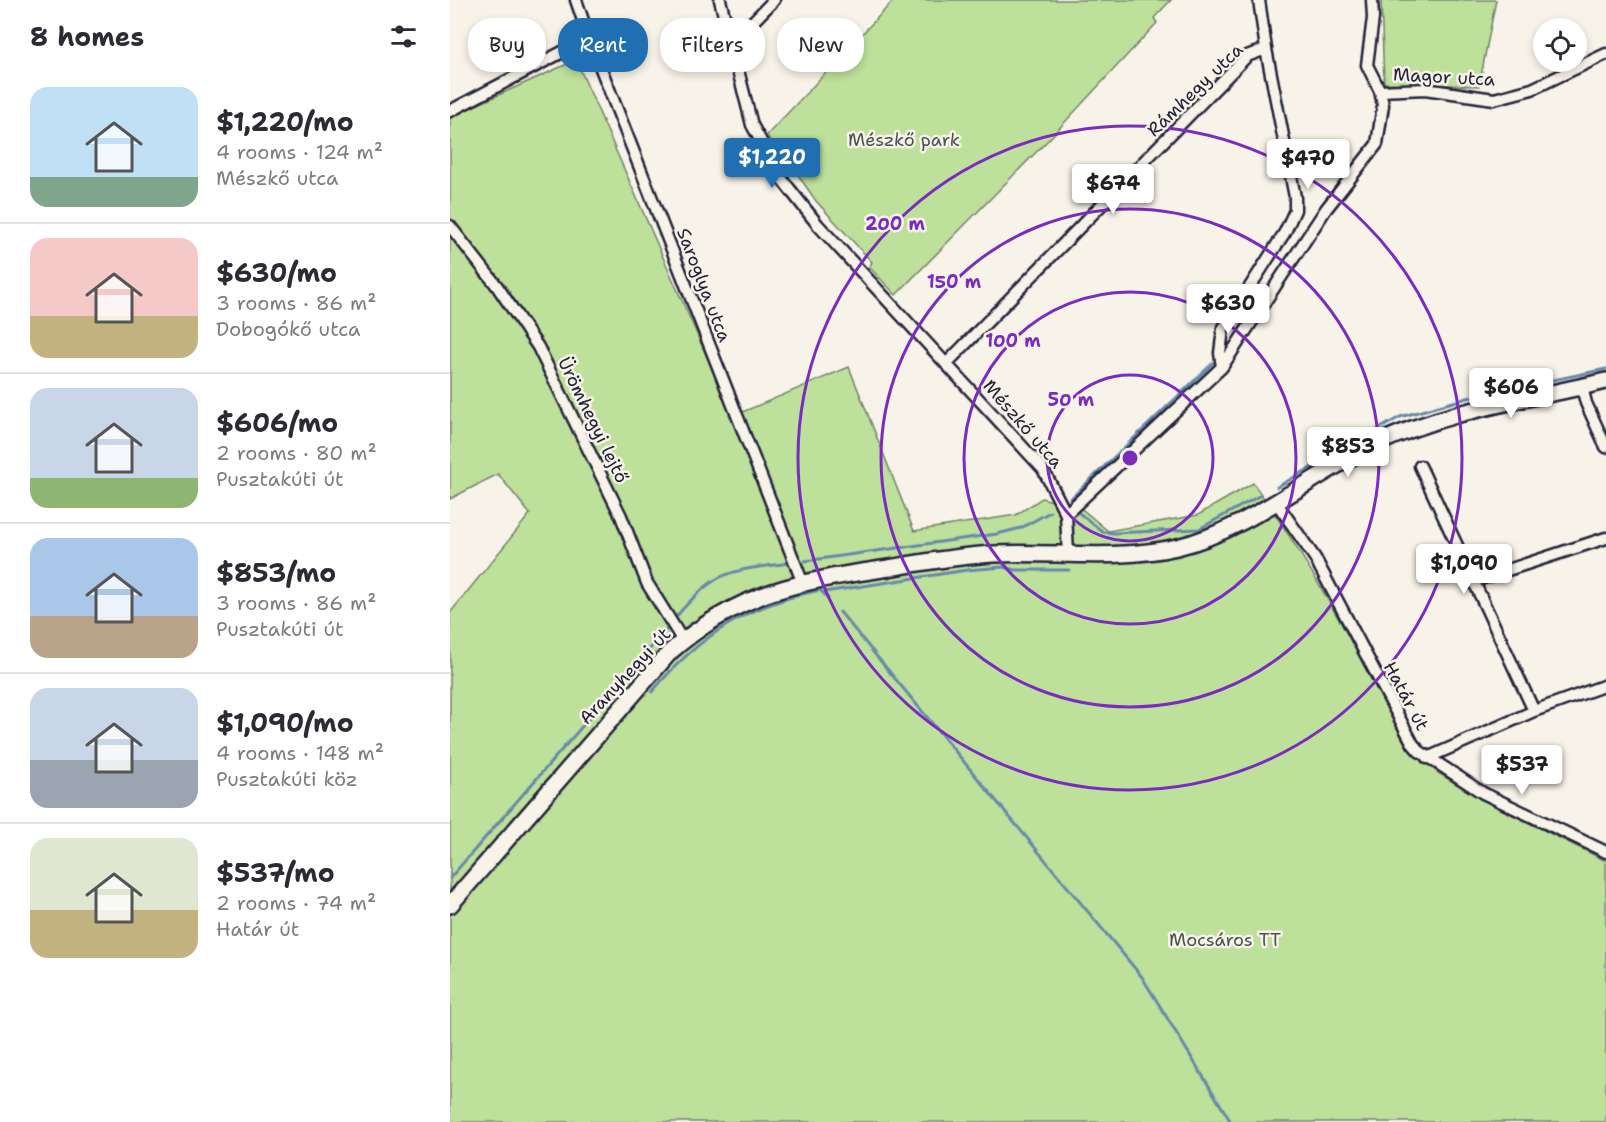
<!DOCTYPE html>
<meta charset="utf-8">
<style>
body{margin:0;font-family:"Shantell Sans",sans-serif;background:#f7f7f7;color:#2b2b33;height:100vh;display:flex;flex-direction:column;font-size:22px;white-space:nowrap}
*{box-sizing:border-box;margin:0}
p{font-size:20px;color:#7c7c81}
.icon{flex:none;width:33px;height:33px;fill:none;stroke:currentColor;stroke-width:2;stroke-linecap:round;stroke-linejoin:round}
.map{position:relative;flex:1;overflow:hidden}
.drawer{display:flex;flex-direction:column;background:#fff;width:450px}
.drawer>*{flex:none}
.guide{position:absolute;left:18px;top:18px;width:570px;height:54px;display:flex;gap:12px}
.fabs{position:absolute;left:1083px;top:18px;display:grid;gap:12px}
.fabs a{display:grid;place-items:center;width:54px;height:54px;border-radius:50%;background:#fff;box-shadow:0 3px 9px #0003;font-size:30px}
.price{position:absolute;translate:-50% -51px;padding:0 14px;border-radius:6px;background:#fff;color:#222;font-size:20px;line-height:39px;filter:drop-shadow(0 2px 3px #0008)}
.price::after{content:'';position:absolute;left:50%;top:36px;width:18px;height:14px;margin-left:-9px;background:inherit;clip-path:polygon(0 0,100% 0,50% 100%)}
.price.current{background:#1f6fb2;color:#fff}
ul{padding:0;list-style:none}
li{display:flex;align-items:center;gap:18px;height:150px;padding:0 30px}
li+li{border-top:2px solid #e1e1e2}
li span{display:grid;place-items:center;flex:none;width:168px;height:120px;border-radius:18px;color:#555}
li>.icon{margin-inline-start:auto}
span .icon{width:72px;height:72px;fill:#fffc;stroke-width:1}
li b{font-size:26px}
h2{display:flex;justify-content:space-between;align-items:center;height:72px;padding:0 30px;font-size:26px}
.pill{padding:0 21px;border-radius:24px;background:#fff;box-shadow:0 3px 9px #0003;font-size:21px;line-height:54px}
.pill.current{background:#1f6fb2;color:#fff}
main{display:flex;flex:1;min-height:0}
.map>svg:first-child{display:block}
</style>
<main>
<section class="drawer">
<h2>8 homes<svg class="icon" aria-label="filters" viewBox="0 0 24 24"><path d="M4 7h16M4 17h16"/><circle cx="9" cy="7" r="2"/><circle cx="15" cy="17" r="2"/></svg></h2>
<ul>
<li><span style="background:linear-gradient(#bfe0f5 75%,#7fa58c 0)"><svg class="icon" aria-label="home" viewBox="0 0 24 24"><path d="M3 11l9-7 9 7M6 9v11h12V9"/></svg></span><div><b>$1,220/mo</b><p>4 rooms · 124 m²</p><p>Mészkő utca</p></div></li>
<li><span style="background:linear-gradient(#f6c9c9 65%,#c2b280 0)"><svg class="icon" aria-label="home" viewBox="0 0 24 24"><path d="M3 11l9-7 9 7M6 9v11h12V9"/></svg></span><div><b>$630/mo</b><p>3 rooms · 86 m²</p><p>Dobogókő utca</p></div></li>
<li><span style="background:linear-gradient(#c9d6e8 75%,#8fb573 0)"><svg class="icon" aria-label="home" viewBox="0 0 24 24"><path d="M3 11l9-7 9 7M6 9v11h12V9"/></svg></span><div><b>$606/mo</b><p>2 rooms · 80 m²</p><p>Pusztakúti út</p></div></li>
<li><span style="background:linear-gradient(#a9c7e8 65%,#b9a48a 0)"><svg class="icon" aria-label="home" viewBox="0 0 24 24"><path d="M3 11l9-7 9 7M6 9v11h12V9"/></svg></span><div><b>$853/mo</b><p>3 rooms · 86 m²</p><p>Pusztakúti út</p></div></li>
<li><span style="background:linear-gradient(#c9d6e8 60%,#9aa5b1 0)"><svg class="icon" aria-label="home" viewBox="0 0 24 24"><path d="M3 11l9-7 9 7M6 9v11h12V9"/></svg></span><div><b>$1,090/mo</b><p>4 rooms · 148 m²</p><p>Pusztakúti köz</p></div></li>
<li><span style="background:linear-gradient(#dfe7d0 60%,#c2b280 0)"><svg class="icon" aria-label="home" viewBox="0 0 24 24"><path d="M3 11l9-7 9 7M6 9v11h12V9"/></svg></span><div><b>$537/mo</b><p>2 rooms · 74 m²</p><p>Határ út</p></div></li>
</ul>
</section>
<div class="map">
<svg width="1156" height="1122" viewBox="0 0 1156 1122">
<rect width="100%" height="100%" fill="#f7f3e8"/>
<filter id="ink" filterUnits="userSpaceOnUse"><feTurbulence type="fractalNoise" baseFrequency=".0167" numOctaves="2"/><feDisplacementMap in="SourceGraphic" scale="12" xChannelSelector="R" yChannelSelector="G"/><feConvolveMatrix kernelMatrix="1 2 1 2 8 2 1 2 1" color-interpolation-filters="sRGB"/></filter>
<g filter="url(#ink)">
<path fill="#bde09b" stroke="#70816b" stroke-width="1.5" d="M444,0H721L704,18L707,23L602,136L446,295L419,267L422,262L366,201L333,153L329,156L317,135Z
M931,0H1046L1029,86L934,83Z
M126,60L283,416L399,367L464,531L566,515L592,498L633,510L658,531L748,515L803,483C864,566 910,658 958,749L963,744L974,761L988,773L1031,799L1156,861V1122H0V613L80,514L48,474L0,499V117Z"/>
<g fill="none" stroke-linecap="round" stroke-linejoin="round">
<path stroke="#6789aa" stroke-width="3" d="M827,487L950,417L1021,397L1156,369
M620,499L764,362
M629,513L653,532L664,533L749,529L809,496
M355,561L547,534L571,528L600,512
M374,592L517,570L553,567L565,570H619
M390,612L692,977L781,1122
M225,618C267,568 278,572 339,563
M202,692C249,635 298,605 370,590L378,598
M0,878L217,629"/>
<defs>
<path id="street" d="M126,0L139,38L352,581
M270,0L302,125L331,178L368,225L593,469L616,514L618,554
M283,42L324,0
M930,91L975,89L1044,99L1082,89L1156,54
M0,111L139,38
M0,226L47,286L88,347L171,516L197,583L233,641
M497,363L797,56L816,49
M772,367L770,353L773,329L835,232L845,210V197L816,49L809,0
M1132,387L1136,403L1156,447
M970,466L1084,711
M826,502L865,558L963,744L969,751L1033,793L1156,852
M616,514L772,367L876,209L927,144L933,105L930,91L917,65L923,18L922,0
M1024,581L1156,538
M977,758L1084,711L1156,685"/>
<path id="secondary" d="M0,905L220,652C289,591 351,581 439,568C473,562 509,556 543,554C604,551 667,561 727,547C798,530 861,475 926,444C999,409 1078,400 1156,381"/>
</defs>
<use href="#street" stroke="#22223b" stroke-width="15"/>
<use href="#secondary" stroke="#22223b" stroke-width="20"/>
<use href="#street" stroke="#f7f3e8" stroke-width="10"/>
<use href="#secondary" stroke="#f7f3e8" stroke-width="15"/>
</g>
</g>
<g fill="none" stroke="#7b2cbf" stroke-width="3">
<circle cx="680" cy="458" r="83"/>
<circle cx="680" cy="458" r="166"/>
<circle cx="680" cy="458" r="249"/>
<circle cx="680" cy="458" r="332"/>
</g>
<g text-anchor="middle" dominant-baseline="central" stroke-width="5" stroke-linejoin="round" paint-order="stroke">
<g font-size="18" fill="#22223b" stroke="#f7f3e8">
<text transform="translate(994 77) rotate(3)">Magor utca</text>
<text transform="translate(745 90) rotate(-44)">Rámhegy utca</text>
<text transform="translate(254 285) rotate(69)">Saroglya utca</text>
<text transform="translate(143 420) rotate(64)">Ürömhegyi lejtő</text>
<text transform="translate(573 424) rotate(49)">Mészkő utca</text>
<text transform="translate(175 676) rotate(-47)">Aranyhegyi út</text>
<text transform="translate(956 696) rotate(62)">Határ út</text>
</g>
<g font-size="18" fill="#495253" stroke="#f7f3e8">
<text x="454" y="140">Mészkő park</text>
<text x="775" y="940">Mocsáros TT</text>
</g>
</g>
<circle cx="680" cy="458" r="9" fill="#7b2cbf" stroke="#f7f3e8" stroke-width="3"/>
<g font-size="18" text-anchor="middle" font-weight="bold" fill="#7b2cbf" stroke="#f7f3e8" stroke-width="5" stroke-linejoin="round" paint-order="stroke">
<text x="445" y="230">200 m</text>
<text x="504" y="288">150 m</text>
<text x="563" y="347">100 m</text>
<text x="621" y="406">50 m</text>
</g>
</svg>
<div class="fabs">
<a><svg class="icon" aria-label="locate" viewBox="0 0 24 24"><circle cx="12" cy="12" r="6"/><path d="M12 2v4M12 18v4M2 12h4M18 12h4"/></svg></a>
</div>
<b class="price current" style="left:322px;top:189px">$1,220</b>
<b class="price" style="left:858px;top:190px">$470</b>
<b class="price" style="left:663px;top:215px">$674</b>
<b class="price" style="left:778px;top:335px">$630</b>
<b class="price" style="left:1061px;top:419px">$606</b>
<b class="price" style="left:898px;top:478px">$853</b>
<b class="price" style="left:1014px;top:595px">$1,090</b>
<b class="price" style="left:1072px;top:796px">$537</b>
<div class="guide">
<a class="pill">Buy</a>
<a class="pill current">Rent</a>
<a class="pill">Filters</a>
<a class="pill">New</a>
</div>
</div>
</main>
